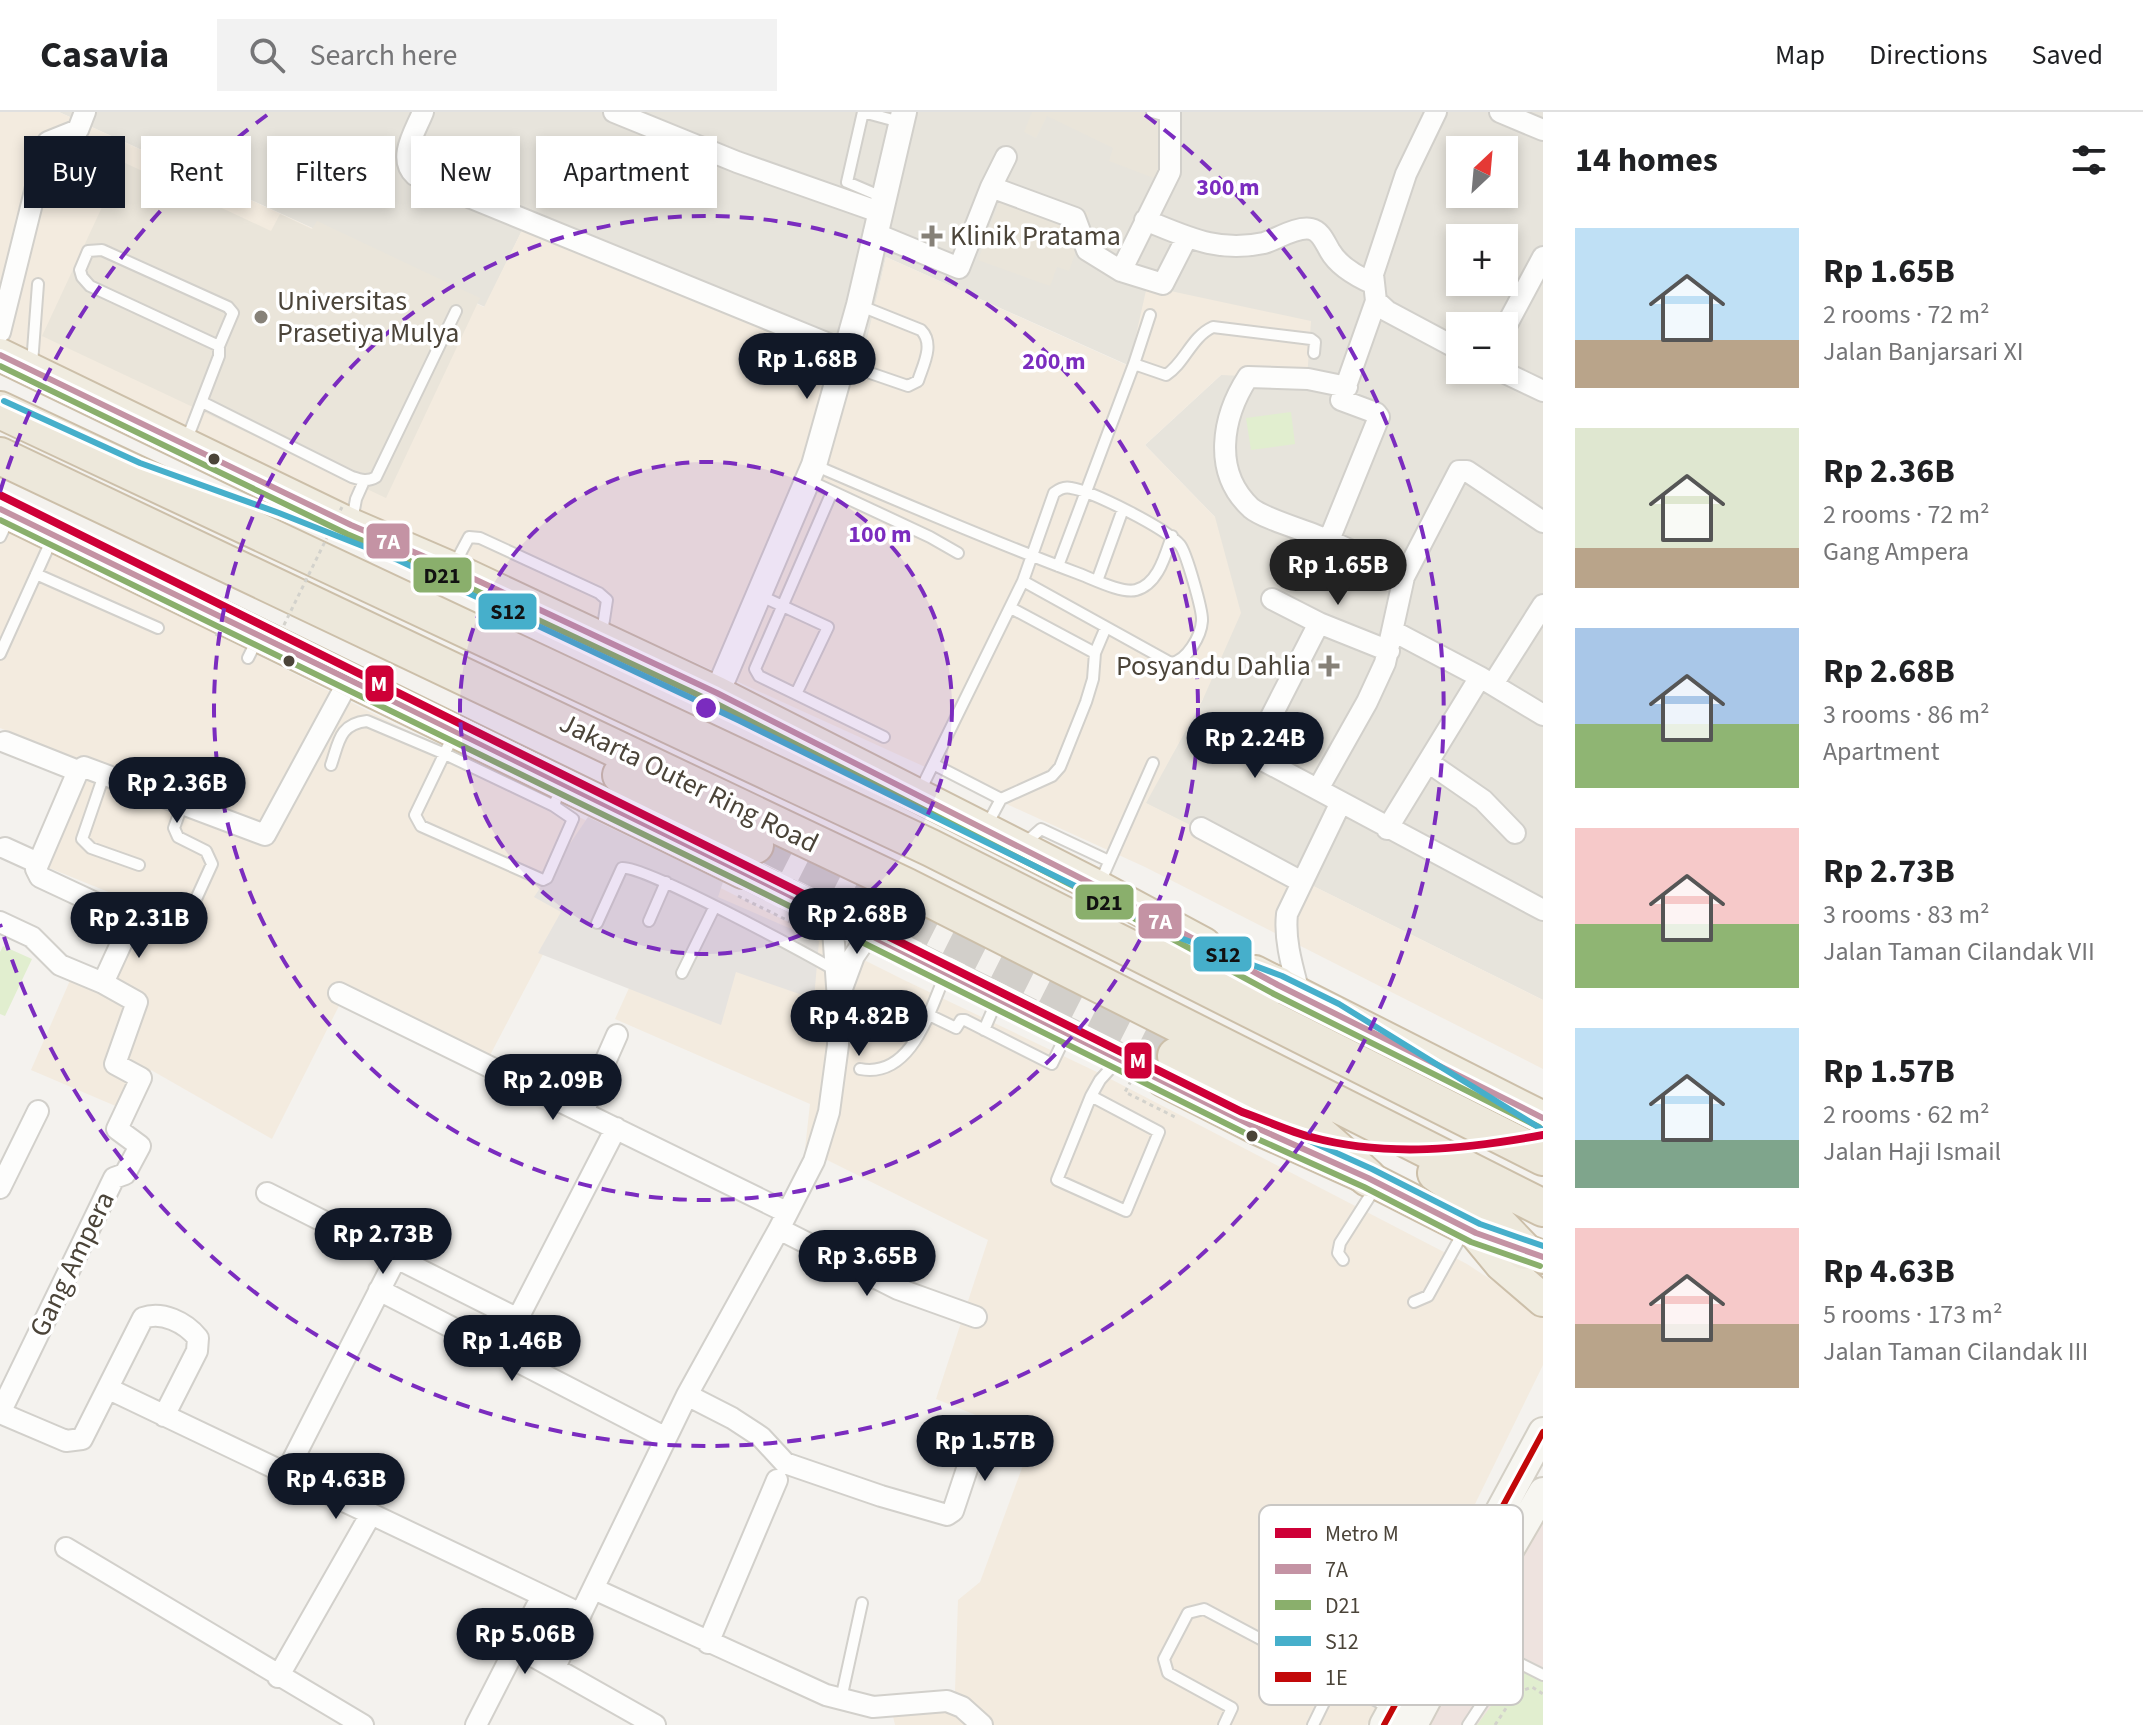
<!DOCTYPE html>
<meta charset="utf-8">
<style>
body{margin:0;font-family:"Source Sans 3",sans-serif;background:#f2f2f2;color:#202124;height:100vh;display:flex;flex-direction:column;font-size:30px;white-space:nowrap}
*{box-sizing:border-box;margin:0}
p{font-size:26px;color:#757577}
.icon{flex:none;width:44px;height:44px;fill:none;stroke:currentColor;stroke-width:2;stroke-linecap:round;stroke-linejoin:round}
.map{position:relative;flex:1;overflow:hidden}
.details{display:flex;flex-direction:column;background:#fff;width:600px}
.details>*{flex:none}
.banner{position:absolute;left:24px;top:24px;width:760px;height:72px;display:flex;gap:16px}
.needle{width:52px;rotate:26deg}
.tools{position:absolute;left:1446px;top:24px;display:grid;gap:16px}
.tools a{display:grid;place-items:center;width:72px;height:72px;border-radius:0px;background:#fff;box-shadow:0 4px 12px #0003;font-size:40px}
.price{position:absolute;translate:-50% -68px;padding:0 18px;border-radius:28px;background:#111827;color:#fff;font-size:26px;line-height:52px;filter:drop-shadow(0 2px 4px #0008)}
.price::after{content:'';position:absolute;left:50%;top:48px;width:24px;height:18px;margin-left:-12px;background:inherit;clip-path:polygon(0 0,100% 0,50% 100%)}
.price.current{background:#222;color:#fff}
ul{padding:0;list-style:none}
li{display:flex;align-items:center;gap:24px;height:200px;padding:0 32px}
li span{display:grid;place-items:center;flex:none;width:224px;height:160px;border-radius:0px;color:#555}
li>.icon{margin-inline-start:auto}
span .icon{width:96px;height:96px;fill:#fffc;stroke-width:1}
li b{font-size:34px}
h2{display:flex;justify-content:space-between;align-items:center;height:96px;padding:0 32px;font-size:34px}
.pill{padding:0 28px;border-radius:0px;background:#fff;box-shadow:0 4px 12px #0003;font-size:28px;line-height:72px}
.pill.current{background:#111827;color:#fff}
header{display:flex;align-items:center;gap:48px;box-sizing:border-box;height:112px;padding:0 40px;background:#fff;border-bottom:2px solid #e0e0e0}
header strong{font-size:38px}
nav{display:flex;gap:44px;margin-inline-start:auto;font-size:28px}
.search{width:560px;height:72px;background:#f2f2f2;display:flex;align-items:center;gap:20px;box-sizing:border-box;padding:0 28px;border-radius:0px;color:#757577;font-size:30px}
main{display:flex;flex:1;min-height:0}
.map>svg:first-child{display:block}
</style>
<header>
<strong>Casavia</strong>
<div class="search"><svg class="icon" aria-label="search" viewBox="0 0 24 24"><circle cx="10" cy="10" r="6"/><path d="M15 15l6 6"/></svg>Search here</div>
<nav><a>Map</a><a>Directions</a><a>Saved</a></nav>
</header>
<main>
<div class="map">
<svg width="1543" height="1613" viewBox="0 0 1543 1613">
<rect width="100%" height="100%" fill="#f4f2ee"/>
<path fill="#e7e4dc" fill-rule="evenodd" d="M59,0H1543V888L1145,691L1203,587L1215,405L1145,333L1221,263H1227L1130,254L886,145L863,249L526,110L485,195ZM1460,38H1504V82H1460ZM1460,126H1504V170H1460ZM1460,214H1504V258H1460Z"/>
<path fill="#f3ebdf" d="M0,0H59L484,195L526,110L862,248L886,145L1129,254L1147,174L1311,209L1307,267L1221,263L1145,333L1215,405L1241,501L1203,587L1146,691L1543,888V957L1145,755L0,234Z
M0,414L902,867L1099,961L1467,1152L1543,1202V1253L1367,1613H895L891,1596L955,1579L958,1488L980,1470L1033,1326L936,1287L988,1128L805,1037L810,992L615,907L634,865L549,831L487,949L347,878L272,1027L151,958L132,1001L31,958L75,857L116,861L143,794L47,755L87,651L0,616Z"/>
<path fill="#eae5da" d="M1032,0H1177L1167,71L1109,49L1113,36L1047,4L1036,26L1024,20Z
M123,50L271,119L280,102L312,117L317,109L480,186L386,386L42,224Z
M1006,71L1089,101L1069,159L1057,155L1050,174L978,148Z"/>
<path fill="#eee3df" d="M1543,1401V1613H1426L1455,1558L1483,1539L1499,1546L1510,1523L1503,1506L1507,1493L1503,1470Z"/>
<path fill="#e1eecf" d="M1291,300L1295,332L1251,338L1246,306Z
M3,834L32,847L5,904L0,902V840Z
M1526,1560L1543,1570V1613H1477L1511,1567Z"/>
<path fill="#e6e3df" d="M588,705L723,770L718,785L819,829L814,887L736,860L721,913L538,841L561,800L534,785Z"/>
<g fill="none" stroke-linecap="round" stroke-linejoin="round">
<path stroke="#d2cfca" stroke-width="32" stroke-dasharray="32 16" stroke-linecap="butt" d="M743,760L1163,968"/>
<path stroke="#d2cfca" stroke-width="36" stroke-dasharray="36 18" stroke-linecap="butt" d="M758,728L1178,940"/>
<defs>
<path id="service" d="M863,0L847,70L882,85
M863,0L900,10
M1152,0L1170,5
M1150,203L1134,252L1166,263C1185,251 1191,225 1213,215L1311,227L1315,230L1314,241
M32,252L38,172
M844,252L908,274L918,269C923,253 935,232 921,218L861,194
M202,290L352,365C361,368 368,370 376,365L456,199
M187,327L219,244V234L233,201L228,195L102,138L88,139L80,158L82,165L90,174L219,234
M814,353C901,390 988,428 1077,461C1091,466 1122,482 1136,478C1158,472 1165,444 1172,424
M808,368L930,425L958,441
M832,380L755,557L759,564L884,625
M352,409L356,387L364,369
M0,425L10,404
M1058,454L1134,252
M453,455L469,425L480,426L599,481L607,488L602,521
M36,462L158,516
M1097,469L1123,397
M759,483L828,515L796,582
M1011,496L1095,541
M0,542L52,427
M248,546L258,526
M453,624L415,703L421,714L543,768L547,766L573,707L554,694
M331,653C339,630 339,612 367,609L445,642L554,694L556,688
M935,653L1001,687
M104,663L82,727L91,736L139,753
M919,681L1023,469L1054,381C1059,377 1064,374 1071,376C1092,379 1166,416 1180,433C1186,440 1203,499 1202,509C1201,524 1187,549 1171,551L1023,469
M987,713L1001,687L1052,664L1060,655L1086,590L1093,567L1095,541L1106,515
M1024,732L1041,717L1109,749
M1099,773L1153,651
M186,809L212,752L206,739L178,725L174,716L188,677
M649,809L666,770
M597,811L622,756C642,752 807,842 835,858
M682,861L714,796
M927,902L956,916L961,908H965L1052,952L1067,921
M984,918L998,886
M860,957C912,967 930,897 946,861
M1091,984L1159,1020L1126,1099L1057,1068Z
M1091,984L1100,968L1119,947
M1343,1148L1338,1141L1340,1131L1375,1076
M1414,1190L1428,1184L1464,1119
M1463,1523L1543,1563
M841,1587L862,1491
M1224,1613L1232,1596L1168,1561L1164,1547L1188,1501L1204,1497L1390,1596
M1313,1613L1335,1568
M1468,1613L1512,1546"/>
<path id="minor" d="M423,0C415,20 397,46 415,63L846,239
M614,0L737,50L879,100
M1500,0L1543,18
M991,75L1075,106L1087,138L1121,159L1163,172L1187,125
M1145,108C1187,125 1218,141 1264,131C1277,127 1297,114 1311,117C1321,119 1325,131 1330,139C1339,155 1358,165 1374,172
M874,121L959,156L991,75L1006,45
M1121,159L1170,60V0
M1376,189L1387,199L1460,238
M1504,218L1543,145
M0,220L46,35L48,30L78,18L85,0
M1499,258L1543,279
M1347,275L1308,267L1248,265C1222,305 1212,360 1251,396C1264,407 1308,419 1325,427C1352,438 1378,452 1404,465
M1329,428L1379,305L1376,301L1341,288L1376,189L1373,162L1406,62L1436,0
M1272,487L1319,511L1389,539
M1393,519L1480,565L1543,603
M1493,572L1543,493
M1212,621L1543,798
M5,630L78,659
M1252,642L1319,511
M1428,650L1483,688L1515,721
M1318,677L1367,590L1385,551L1404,465L1459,359H1467L1543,410
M1201,716L1302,770
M1387,717L1480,565
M5,736L38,751
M0,810L32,825L60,853L103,871L137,890L115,952L141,966L117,1017L140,1034L125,1062L114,1066L0,1301
M103,871L132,808L40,765L36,757L78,659L84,655L265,723L349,568
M841,879L854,844L869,822
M339,881L786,1100
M1300,884C1293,857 1284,829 1287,802L1341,690
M583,1000L617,923
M0,1076L38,999
M267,1081L518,1207
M779,1117L898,1177L976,1205
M379,1178L666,1326
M500,1241L616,1016
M109,1277L581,1502
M687,1283L732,1306L761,1325L785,1351L881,1384L947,1403L953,1399L980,1318
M0,1301L66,1329L82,1327L143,1206C162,1199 185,1210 198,1226L197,1239L164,1304
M286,1361L396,1146
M66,1436L363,1613
M594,1477L826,1583L873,1595L947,1589L962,1595L982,1613
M708,1531L777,1368
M517,1535L655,1613
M555,1555L687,1283L779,1117L814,1049L829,1000L838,933V888L832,804
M278,1565L371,1402
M476,1613L542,1484"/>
<path id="tertiary" d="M717,581L814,353L859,193L904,0"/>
<path id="secondary" d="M1384,1613L1543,1320
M1413,1613L1468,1509L1543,1380"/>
<path id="trunk" d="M0,243L351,413L453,457L717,581L1098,775L1204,832
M0,397L743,760
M1255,860L1543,1006
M1163,968L1257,1016L1368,1066L1476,1121L1543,1145
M1477,1123L1501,1152L1543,1188"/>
<path id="motorway" d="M0,298L931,736L1543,1045
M0,344L907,775L1543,1096
M621,663L755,733
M1167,830L1208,848L1278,873
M1176,944C1204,958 1233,968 1261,982C1300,1002 1336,1037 1368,1066
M1436,1061L1475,1088L1524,1139"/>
</defs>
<use href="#service" stroke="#d2d0cb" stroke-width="14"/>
<use href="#minor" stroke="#d2d0cb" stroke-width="24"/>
<use href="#tertiary" stroke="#d2d0cb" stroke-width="28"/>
<use href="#secondary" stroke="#d3cfc5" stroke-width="32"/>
<use href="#trunk" stroke="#ccbfa9" stroke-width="36"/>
<use href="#motorway" stroke="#ccbfa9" stroke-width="40"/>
<path stroke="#d3d2cc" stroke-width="3" stroke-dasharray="4 4" stroke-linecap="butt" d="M738,784L817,823
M1131,969L1125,980L1175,1005
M1495,1613L1516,1581L1532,1575L1543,1582"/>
<use href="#service" stroke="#fdfdfc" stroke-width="10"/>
<use href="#minor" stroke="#fdfdfc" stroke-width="20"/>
<use href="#tertiary" stroke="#fdfdfc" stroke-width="24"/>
<use href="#secondary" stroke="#f7f6f1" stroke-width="28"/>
<use href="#trunk" stroke="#f0ece0" stroke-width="32"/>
<use href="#motorway" stroke="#ede8db" stroke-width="36"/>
<path stroke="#d3d2cc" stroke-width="3" stroke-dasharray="4 4" stroke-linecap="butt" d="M216,524L232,492L282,517L342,395"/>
<defs>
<path id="bus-1" d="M0,243L351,413L453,457L717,581L1098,775L1278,873L1543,1006
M0,397L743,760L1257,1016L1368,1066L1476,1121L1543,1145"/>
<path id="bus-2" d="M0,254L347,422L449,466L713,590L1093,784L1274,882L1539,1015
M0,408L739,769L1253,1025L1364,1075L1471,1130L1540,1154"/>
<path id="bus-3" d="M4,289L140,351L279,401L398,448L738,608L1183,827L1282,864L1339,892L1543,1018
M4,388L747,751L1261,1007L1372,1057L1480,1112L1543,1134"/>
<path id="bus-4" d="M1384,1613L1543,1320"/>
</defs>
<use href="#bus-1" stroke="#fff" stroke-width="12"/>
<use href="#bus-2" stroke="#fff" stroke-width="12"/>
<use href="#bus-3" stroke="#fff" stroke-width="12"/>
<use href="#bus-4" stroke="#fff" stroke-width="12"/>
<use href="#bus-1" stroke="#c493a4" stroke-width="6"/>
<use href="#bus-2" stroke="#8aaf6c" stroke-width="6"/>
<use href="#bus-3" stroke="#46afcb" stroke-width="6"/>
<use href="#bus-4" stroke="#c20809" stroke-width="6"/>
<defs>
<path id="metro-1" d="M0,383L1242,1000C1265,1008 1288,1019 1311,1025C1388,1046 1466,1037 1543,1023"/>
</defs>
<use href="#metro-1" stroke="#fff" stroke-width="14"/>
<use href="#metro-1" stroke="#ce0037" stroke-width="8"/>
</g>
<circle cx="706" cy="596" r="246" fill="#7b2cbf" fill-opacity=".12"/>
<g fill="none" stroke="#7b2cbf" stroke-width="4" stroke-dasharray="14 10">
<circle cx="706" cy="596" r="246"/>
<circle cx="706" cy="596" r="492"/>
<path d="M0 380A738 738 0 0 1 267 3M1145 3A738 738 0 1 1 0 812"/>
</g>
<g fill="#868178" stroke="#fff" stroke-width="3">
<path d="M928 112h8v8h8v8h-8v8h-8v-8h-8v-8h8z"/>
<circle cx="261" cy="205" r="8"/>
<path d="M1325 542h8v8h8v8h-8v8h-8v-8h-8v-8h8z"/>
</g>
<g fill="#4b4439" stroke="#fff" stroke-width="3">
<circle cx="214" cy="347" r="7"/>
<circle cx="289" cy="549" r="7"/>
<circle cx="1252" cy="1024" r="7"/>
</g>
<g text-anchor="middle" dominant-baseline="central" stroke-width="7" stroke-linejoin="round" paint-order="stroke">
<g font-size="28" fill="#4b4439" stroke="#fff" text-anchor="start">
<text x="950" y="124">Klinik Pratama</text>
<text x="277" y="189">Universitas<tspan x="277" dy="32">Prasetiya Mulya</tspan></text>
<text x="1311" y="554" text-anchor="end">Posyandu Dahlia</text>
</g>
<g font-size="28" fill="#4b4439" stroke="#fff">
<text transform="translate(689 671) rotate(26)">Jakarta Outer Ring Road</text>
<text transform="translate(72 1152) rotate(-64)">Gang Ampera</text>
</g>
</g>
<rect x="1259" y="1393" width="264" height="200" rx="12" fill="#fff" stroke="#c9c7c4" stroke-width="2"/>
<rect x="1275" y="1416" width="36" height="10" fill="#ce0037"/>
<rect x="1275" y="1452" width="36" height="10" fill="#c493a4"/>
<rect x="1275" y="1488" width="36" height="10" fill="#8aaf6c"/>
<rect x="1275" y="1524" width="36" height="10" fill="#46afcb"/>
<rect x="1275" y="1560" width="36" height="10" fill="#c20809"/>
<g font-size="22" fill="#4b4439">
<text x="1325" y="1429">Metro M</text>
<text x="1325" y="1465">7A</text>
<text x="1325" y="1501">D21</text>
<text x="1325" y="1537">S12</text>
<text x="1325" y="1573">1E</text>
</g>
<circle cx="706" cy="596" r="12" fill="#7b2cbf" stroke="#fff" stroke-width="4"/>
<g font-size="24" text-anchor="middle" font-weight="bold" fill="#7b2cbf" stroke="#fff" stroke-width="7" stroke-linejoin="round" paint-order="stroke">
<text x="1228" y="83">300 m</text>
<text x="1054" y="257">200 m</text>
<text x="880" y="430">100 m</text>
</g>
<g stroke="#fff" stroke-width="3">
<rect x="365" y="410" width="46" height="38" rx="8" fill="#c493a4"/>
<rect x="412" y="444" width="61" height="38" rx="8" fill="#8aaf6c"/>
<rect x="477" y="480" width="61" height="39" rx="8" fill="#46afcb"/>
<rect x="364" y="552" width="31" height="39" rx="8" fill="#ce0037"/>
<rect x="1074" y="771" width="61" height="38" rx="8" fill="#8aaf6c"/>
<rect x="1137" y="790" width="46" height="38" rx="8" fill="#c493a4"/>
<rect x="1192" y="823" width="61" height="38" rx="8" fill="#46afcb"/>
<rect x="1123" y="929" width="30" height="39" rx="8" fill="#ce0037"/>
</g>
<g font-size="22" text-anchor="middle" font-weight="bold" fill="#fff">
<text x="388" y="437">7A</text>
<text x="379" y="579">M</text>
<text x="1160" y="817">7A</text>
<text x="1138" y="956">M</text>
</g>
<g font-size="22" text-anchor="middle" font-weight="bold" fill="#111">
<text x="442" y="471">D21</text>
<text x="508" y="507">S12</text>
<text x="1104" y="798">D21</text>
<text x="1223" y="850">S12</text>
</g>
</svg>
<div class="tools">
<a><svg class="needle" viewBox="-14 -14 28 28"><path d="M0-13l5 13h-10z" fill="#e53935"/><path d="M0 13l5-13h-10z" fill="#757577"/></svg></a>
<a>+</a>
<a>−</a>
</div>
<b class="price" style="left:807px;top:289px">Rp 1.68B</b>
<b class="price current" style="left:1338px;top:495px">Rp 1.65B</b>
<b class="price" style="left:1255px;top:668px">Rp 2.24B</b>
<b class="price" style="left:177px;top:713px">Rp 2.36B</b>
<b class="price" style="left:857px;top:844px">Rp 2.68B</b>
<b class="price" style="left:139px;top:848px">Rp 2.31B</b>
<b class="price" style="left:859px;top:946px">Rp 4.82B</b>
<b class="price" style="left:553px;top:1010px">Rp 2.09B</b>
<b class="price" style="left:383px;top:1164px">Rp 2.73B</b>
<b class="price" style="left:867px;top:1186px">Rp 3.65B</b>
<b class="price" style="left:512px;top:1271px">Rp 1.46B</b>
<b class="price" style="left:985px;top:1371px">Rp 1.57B</b>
<b class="price" style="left:336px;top:1409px">Rp 4.63B</b>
<b class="price" style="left:525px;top:1564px">Rp 5.06B</b>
<div class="banner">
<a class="pill current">Buy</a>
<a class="pill">Rent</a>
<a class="pill">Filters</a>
<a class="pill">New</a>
<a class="pill">Apartment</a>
</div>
</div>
<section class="details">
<h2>14 homes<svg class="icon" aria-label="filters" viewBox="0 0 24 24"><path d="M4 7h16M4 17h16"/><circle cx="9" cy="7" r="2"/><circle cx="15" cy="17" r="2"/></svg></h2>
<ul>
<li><span style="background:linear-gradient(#bfe0f5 70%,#b9a48a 0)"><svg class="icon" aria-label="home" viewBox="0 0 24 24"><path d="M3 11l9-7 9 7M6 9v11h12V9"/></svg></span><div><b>Rp 1.65B</b><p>2 rooms · 72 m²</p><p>Jalan Banjarsari XI</p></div></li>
<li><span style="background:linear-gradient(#dfe7d0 75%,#b9a48a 0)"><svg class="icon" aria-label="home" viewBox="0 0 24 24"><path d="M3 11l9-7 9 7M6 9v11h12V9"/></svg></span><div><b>Rp 2.36B</b><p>2 rooms · 72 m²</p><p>Gang Ampera</p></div></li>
<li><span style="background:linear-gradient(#a9c7e8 60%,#8fb573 0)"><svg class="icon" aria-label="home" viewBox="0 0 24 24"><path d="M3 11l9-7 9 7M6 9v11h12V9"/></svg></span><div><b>Rp 2.68B</b><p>3 rooms · 86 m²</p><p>Apartment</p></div></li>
<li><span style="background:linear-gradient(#f6c9c9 60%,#8fb573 0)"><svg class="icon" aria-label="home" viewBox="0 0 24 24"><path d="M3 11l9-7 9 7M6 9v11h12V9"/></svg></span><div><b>Rp 2.73B</b><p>3 rooms · 83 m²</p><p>Jalan Taman Cilandak VII</p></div></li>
<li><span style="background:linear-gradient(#bfe0f5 70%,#7fa58c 0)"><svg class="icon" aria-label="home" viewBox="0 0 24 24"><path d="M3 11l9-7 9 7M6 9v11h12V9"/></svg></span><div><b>Rp 1.57B</b><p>2 rooms · 62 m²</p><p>Jalan Haji Ismail</p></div></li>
<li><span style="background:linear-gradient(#f6c9c9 60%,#b9a48a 0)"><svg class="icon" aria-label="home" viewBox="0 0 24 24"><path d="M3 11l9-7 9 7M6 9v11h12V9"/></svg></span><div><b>Rp 4.63B</b><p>5 rooms · 173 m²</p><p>Jalan Taman Cilandak III</p></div></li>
</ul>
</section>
</main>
